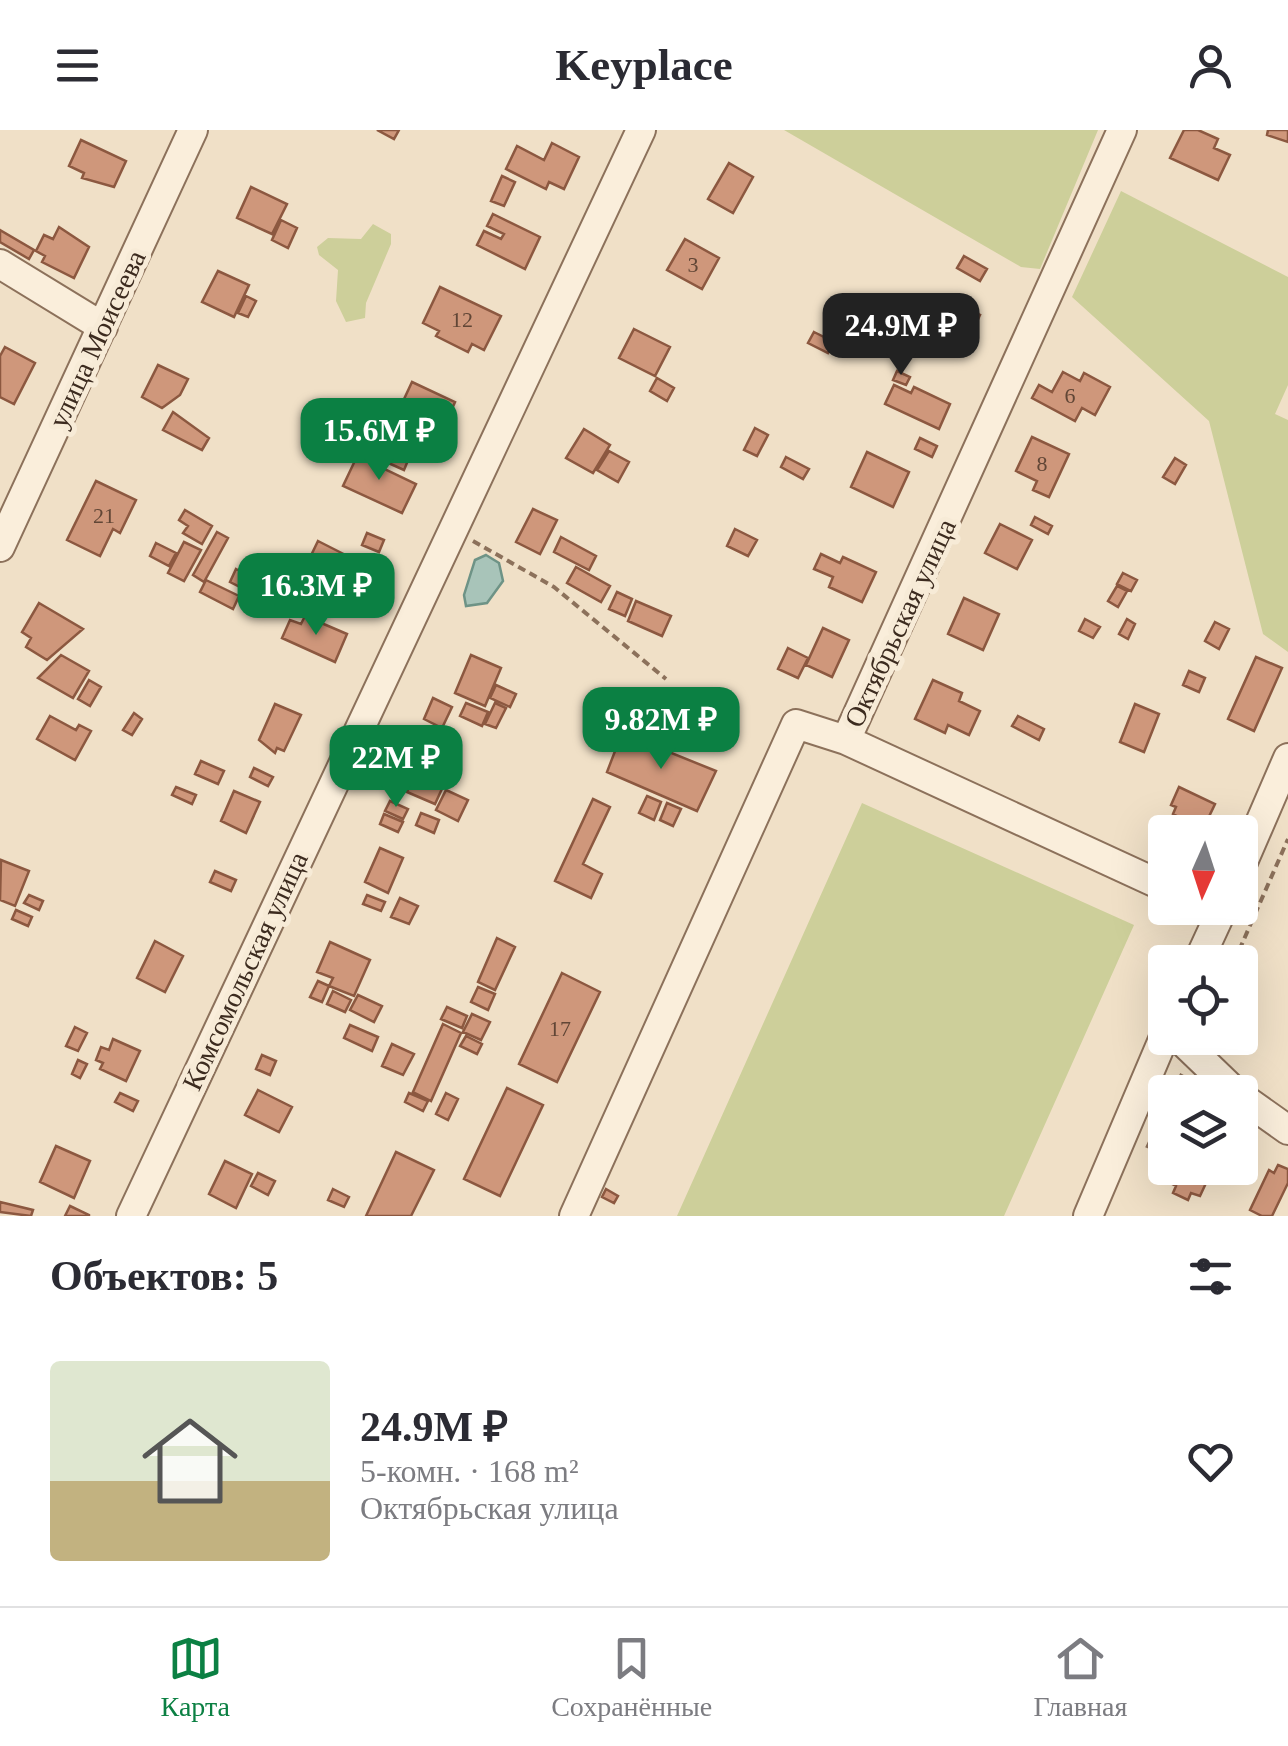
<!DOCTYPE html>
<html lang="ru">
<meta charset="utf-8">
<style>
body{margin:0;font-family:Georgia,serif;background:#f7f7f7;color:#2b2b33;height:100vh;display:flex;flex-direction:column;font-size:38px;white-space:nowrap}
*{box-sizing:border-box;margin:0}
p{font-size:32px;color:#7c7c81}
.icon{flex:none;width:55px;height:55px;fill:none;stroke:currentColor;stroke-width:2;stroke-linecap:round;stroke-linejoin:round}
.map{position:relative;height:1086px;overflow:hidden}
.sheet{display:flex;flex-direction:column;background:#fff;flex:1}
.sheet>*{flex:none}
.needle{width:65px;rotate:183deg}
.fabs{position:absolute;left:1148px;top:685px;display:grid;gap:20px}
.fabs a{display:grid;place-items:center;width:110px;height:110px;border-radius:10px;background:#fff;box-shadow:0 10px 40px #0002;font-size:50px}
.price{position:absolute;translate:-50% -85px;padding:0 22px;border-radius:20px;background:#0b8043;color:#fff;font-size:32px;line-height:65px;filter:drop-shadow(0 2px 5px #0008)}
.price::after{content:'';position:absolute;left:50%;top:60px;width:30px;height:22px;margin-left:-15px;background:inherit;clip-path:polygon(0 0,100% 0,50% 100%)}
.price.selected{background:#222;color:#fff}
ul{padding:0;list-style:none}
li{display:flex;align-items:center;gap:30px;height:250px;padding:0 50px}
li+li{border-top:2px solid #e1e1e2}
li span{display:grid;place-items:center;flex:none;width:280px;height:200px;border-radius:10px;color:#555}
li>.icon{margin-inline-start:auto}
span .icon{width:120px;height:120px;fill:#fffc;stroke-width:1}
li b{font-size:42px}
h2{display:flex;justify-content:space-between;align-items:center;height:120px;padding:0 50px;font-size:42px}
header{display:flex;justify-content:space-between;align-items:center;height:130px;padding:0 50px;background:#fff;font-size:45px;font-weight:700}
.menu{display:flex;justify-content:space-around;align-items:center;height:140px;border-top:2px solid #e1e1e2;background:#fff;font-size:28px;color:#7c7c81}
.menu a{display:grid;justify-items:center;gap:5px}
.menu .selected{color:#0b8043}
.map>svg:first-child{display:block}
</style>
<header><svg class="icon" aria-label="menu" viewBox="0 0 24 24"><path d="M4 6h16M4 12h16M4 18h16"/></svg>Keyplace<svg class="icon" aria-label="person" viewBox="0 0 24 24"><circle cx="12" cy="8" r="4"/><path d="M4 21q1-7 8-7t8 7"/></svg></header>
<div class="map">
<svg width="1288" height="1086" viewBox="0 0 1288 1086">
<rect width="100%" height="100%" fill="#f0e0c7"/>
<path fill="#cdcf9a" d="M784,0H1098L1040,139L1021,137Z
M1121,61L1288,147V255L1275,284L1288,290V522L1263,504L1209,291L1072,167Z
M373,94L391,104V114L366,173L365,188L346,192L336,171L338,140L319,125L317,117L328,108L361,109Z
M862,673L1134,795L1004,1086H677Z"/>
<path fill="#a8c4b9" stroke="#6e9386" stroke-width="2.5" d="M486,425L499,433L503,451L487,473L466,476L464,465L475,430Z"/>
<path fill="#cf977b" stroke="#8c5840" stroke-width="2.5" d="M377,0H399L394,9Z
M1184,0H1198L1218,9L1214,18L1230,25L1218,50L1170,28Z
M1268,0H1288V12L1267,5Z
M81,10L126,31L114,57L82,48L84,43L69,36Z
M552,13L579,27L564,59L549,52L546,59L506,39L517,16L544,30Z
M729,33L753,47L733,83L708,69Z
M502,46L515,52L504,76L491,71Z
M251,57L287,74L272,104L237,88Z
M493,84L540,107L525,139L477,115L484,101L501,109L504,104L487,96Z
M281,90L297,98L288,118L272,110Z
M59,97L89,117L74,148L42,132L45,126L36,121L44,105L53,109Z
M0,100L34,120L29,129L0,112Z
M685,109L719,128L702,159L667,140Z
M964,126L987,139L980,151L957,138Z
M218,141L249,155L234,187L202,172Z
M440,157L501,186L484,220L472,214L468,222L436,206L439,201L423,193Z
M246,166L256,171L248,187L238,183Z
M951,172L980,185L966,216L920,191L923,184L942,193Z
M634,199L670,217L655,246L619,228Z
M814,202L834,212L828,223L808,213Z
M5,217L35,233L14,274L0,267V226Z
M158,235L188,249L180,265L162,278L142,267Z
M897,241L910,247L906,255L893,250Z
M1063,242L1080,251L1084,243L1110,257L1095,285L1082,278L1075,291L1032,268L1039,255L1052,262Z
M657,248L674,258L667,271L650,261Z
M412,252L455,272L442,301L423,292L421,297L398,282Z
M894,255L911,263L914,257L950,274L939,299L885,274Z
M173,282L209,308L202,320L163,300Z
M755,298L768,305L757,326L744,320Z
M584,299L610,315L593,343L566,328Z
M364,304L389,314L383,327L358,316Z
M1032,307L1069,324L1049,367L1033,360L1037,351L1016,341Z
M920,308L937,316L932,327L915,319Z
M389,319L409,328L404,340L384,331Z
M360,320L381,329L378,336L416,354L402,383L343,356Z
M609,321L629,332L618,352L597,340Z
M867,322L909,342L893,377L851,357Z
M786,327L809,339L803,349L781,337Z
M1175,328L1186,335L1175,354L1163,347Z
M96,351L136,370L120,403L113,399L100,426L67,410Z
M533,379L557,390L540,424L516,412Z
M185,380L212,396L202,414L183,403L188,396L179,390Z
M1035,387L1052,396L1048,404L1031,395Z
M1000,394L1032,410L1017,439L985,423Z
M735,399L757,410L748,426L727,416Z
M217,402L228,408L204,452L193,445Z
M367,403L384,410L379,422L362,415Z
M561,407L596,426L589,440L554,422Z
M318,411L373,439L360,465L305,438Z
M184,412L201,420L184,451L168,443Z
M156,413L176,423L169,436L150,426Z
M821,424L840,433L843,427L876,442L862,472L829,457L833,447L814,439Z
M576,437L610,456L601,472L567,453Z
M236,439L246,444L240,457L230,452Z
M1123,443L1137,450L1131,461L1117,454Z
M290,448L319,461L313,473L284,460Z
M206,450L239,466L233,479L200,462Z
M1117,456L1127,461L1118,477L1108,471Z
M617,462L632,469L625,486L609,479Z
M964,468L999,484L983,520L948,504Z
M636,471L671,486L662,506L628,491Z
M39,473L83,499L47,530L26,517L31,508L22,502Z
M305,486L347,504L335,532L282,508L290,490L301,494Z
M1085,489L1100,497L1093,508L1079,501Z
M1127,489L1135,494L1128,509L1119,504Z
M1215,492L1229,499L1219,519L1205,511Z
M823,498L849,510L832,547L806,535Z
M788,518L808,528L798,548L778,539Z
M61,525L89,541L73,568L38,548Z
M471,525L501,538L485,576L455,563Z
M1256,527L1282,538L1254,601L1228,589Z
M1189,541L1205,548L1199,562L1183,555Z
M89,550L101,557L90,576L78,569Z
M933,550L962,563L959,571L980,581L969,605L948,595L945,603L915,589Z
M496,555L516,564L510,577L490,568Z
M433,568L452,577L442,598L424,589Z
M466,573L488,582L482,596L460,586Z
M495,573L506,578L496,598L485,594Z
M275,574L301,585L284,621L277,618L275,623L259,610Z
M1135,574L1159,584L1144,622L1120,612Z
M134,583L142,589L132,605L123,600Z
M50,586L76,600L79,595L91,601L75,630L37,609Z
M1018,586L1044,599L1039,610L1012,596Z
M622,603L716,641L697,681L607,642Z
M428,613L457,626L435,674L407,662Z
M201,631L224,641L218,654L195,644Z
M254,638L273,647L268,656L250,647Z
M176,657L196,665L192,674L172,665Z
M1179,657L1215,674L1203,699L1173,684L1176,677L1171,675Z
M446,660L468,670L458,691L436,680Z
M234,661L260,672L246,703L221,691Z
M647,666L661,672L654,690L639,683Z
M593,669L610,677L583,734L602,744L591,768L555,751Z
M390,671L408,679L403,689L385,681Z
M667,673L681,679L673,696L660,690Z
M421,683L439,690L434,703L416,695Z
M384,684L403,692L398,702L380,694Z
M380,718L403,728L388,763L365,752Z
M1,730L29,741L15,776L0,770Z
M215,741L236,750L231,761L210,752Z
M29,765L43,771L39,780L24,773Z
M367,765L385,772L381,781L363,774Z
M400,768L418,776L409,794L391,787Z
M16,780L32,787L28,796L12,789Z
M497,808L515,817L495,860L478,852Z
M155,811L183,826L165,862L137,848Z
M330,812L370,830L354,866L329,856L333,848L317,842Z
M562,843L600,862L557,952L519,934Z
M318,851L329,856L322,872L310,867Z
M478,857L495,864L488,880L471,872Z
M333,861L351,870L345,882L327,874Z
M358,865L382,876L374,892L350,880Z
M447,877L467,886L462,898L441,889Z
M472,884L490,892L481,910L463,902Z
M443,894L461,903L431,971L413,962Z
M350,895L378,907L372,921L344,908Z
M75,897L87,903L78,921L66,916Z
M466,906L482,914L477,924L460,916Z
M113,909L140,921L126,951L100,939L103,933L96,930L101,917L109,920Z
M392,914L414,924L403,945L382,936Z
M262,925L276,931L270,945L256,939Z
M78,930L87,934L80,948L72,944Z
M507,958L543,975L500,1066L464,1049Z
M258,960L292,977L279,1002L245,985Z
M120,963L138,971L133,981L115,972Z
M409,963L428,971L423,981L405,972Z
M446,963L458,969L448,990L436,984Z
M56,1016L90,1031L74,1068L40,1052Z
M396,1022L434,1040L411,1086H366Z
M225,1031L252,1044L236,1078L209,1064Z
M1278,1035L1288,1039V1053L1272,1086H1262L1250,1080L1269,1040L1274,1043Z
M1176,1038H1213L1200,1066L1191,1063L1188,1070L1173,1063L1176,1056L1170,1053Z
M258,1043L275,1051L268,1065L251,1056Z
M333,1059L349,1067L344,1077L328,1070Z
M606,1059L618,1066L614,1073L602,1067Z
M0,1072L33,1080L31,1086L0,1082Z
M70,1076L89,1085V1086H65Z"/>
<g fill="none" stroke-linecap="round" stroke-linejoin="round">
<defs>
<path id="minor" d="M0,134L103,197
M0,417L193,0
M846,610L1165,757
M1240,739L1288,628
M1198,832L1223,778
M1179,908L1235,962
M1240,966L1288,1000
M131,1086L641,0
M574,1086L796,594L846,610L1122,0
M1088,1086L1165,905"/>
</defs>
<use href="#minor" stroke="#8c715b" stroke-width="32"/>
<path stroke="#8c715b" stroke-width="4" stroke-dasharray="8 5" stroke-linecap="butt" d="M473,411L554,457L666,549
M1234,832L1288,709
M1173,962L1182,944
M1147,1018L1165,980"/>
<use href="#minor" stroke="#faeedb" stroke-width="28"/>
</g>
<g text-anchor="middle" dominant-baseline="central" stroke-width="10" stroke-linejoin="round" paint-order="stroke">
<g font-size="22" fill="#614636">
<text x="693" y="134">3</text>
<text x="462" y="189">12</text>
<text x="1070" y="265">6</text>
<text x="1042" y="333">8</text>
<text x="104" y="385">21</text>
<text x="560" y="898">17</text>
</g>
<g font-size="28" fill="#3c2b1f" stroke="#f7ebd7">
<text transform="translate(97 209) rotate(-65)">улица Моисеева</text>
<text transform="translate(900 493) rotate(-65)">Октябрьская улица</text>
<text transform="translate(245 841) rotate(-65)">Комсомольская улица</text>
</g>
</g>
</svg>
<div class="fabs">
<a><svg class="needle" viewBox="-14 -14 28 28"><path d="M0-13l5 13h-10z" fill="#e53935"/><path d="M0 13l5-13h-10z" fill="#7c7c81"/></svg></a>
<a><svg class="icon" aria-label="locate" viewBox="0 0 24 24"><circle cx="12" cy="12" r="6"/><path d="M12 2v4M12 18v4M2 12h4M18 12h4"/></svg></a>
<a><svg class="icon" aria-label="layers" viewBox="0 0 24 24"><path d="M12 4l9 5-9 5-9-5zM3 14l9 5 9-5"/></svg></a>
</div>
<b class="price selected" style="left:901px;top:248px">24.9M ₽</b>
<b class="price" style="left:379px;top:353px">15.6M ₽</b>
<b class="price" style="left:316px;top:508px">16.3M ₽</b>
<b class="price" style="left:661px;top:642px">9.82M ₽</b>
<b class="price" style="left:396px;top:680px">22M ₽</b>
</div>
<section class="sheet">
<h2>Объектов: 5<svg class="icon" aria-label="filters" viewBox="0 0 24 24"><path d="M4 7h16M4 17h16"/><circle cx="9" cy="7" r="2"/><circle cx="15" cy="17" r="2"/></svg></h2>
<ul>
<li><span style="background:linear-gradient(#dfe7d0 60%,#c2b280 0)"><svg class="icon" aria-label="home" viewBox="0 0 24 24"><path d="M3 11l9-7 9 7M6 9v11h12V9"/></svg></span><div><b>24.9M ₽</b><p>5-комн. · 168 m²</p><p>Октябрьская улица</p></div><svg class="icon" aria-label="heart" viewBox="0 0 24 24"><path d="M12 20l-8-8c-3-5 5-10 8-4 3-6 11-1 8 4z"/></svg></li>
</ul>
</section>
<nav class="menu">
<a class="selected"><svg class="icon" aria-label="map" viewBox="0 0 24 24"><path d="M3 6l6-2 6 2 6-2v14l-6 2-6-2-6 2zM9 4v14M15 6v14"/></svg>Карта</a>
<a><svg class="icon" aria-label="saved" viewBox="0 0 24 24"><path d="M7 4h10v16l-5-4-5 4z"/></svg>Сохранённые</a>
<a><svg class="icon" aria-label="home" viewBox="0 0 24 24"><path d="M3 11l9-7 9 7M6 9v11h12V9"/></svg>Главная</a>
</nav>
